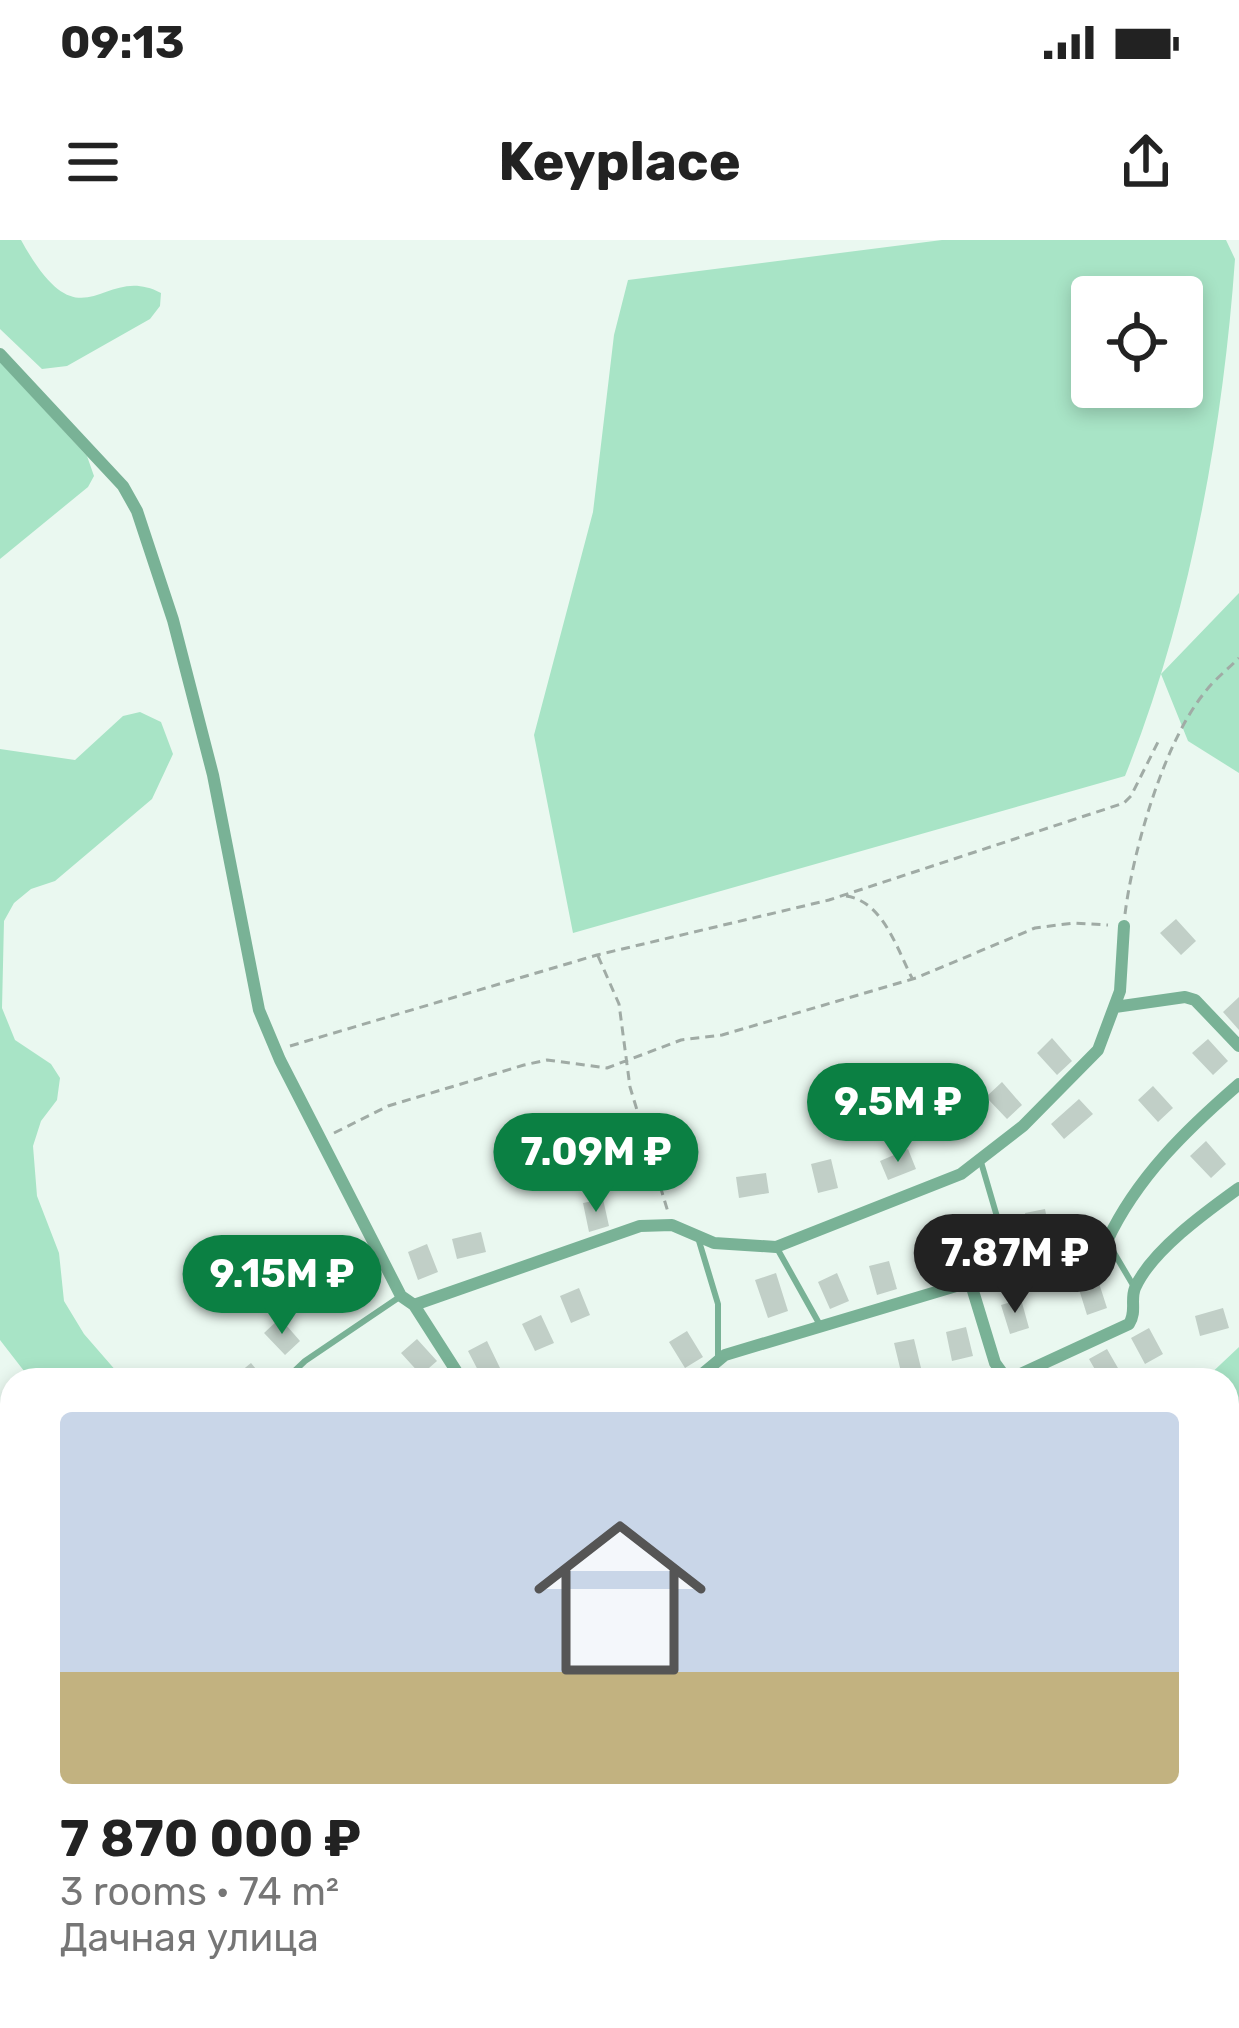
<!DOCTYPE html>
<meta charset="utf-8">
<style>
body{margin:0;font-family:Rubik,sans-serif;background:#f2f2f2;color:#222;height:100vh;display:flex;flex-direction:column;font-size:45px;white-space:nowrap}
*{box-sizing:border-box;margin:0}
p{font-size:39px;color:#767676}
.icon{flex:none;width:66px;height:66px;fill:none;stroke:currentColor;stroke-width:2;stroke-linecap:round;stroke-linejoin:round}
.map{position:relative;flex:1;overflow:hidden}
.details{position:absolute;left:0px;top:1128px;width:1239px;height:660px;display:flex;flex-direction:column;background:#fff;border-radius:36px 36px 0 0;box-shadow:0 6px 18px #0003}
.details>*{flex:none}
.controls{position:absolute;left:1071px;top:36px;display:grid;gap:24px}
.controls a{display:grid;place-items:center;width:132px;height:132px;border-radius:12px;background:#fff;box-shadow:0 6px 18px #0003;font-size:60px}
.price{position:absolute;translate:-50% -102px;padding:0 27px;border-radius:42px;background:#0b8043;color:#fff;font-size:39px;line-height:78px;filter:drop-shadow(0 3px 6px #0008)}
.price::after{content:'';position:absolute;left:50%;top:72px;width:36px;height:27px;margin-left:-18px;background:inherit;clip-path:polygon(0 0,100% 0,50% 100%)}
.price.current{background:#222;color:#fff}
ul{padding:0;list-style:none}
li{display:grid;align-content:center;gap:24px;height:636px;padding:0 60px}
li+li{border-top:3px solid #e0e0e0}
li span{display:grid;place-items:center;height:372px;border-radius:12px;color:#555}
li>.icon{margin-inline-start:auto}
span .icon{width:216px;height:216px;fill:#fffc;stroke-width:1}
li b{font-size:51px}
.status{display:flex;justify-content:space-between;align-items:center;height:84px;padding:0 60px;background:#fff;direction:ltr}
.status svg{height:33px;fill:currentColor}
header{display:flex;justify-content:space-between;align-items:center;height:156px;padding:0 60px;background:#fff;font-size:54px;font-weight:700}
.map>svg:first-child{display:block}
</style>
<div class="status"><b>09:13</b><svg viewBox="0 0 49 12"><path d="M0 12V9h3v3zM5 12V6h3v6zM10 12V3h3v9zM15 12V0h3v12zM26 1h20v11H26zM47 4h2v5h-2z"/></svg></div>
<header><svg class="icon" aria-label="menu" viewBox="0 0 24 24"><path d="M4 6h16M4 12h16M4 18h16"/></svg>Keyplace<svg class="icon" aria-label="share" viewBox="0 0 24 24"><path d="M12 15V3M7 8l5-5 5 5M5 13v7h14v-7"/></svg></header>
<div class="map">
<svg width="1239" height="1788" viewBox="0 0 1239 1788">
<rect width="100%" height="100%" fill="#eaf8f0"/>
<path fill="#a8e4c6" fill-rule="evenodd" d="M0,0H21C83,112 101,21 161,53L160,66L150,79L67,126L42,129L0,89Z
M942,0H1226L1235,19C1223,190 1189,377 1125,536L573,693L534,495L593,272L614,95L628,40ZM1092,57H1182V147H1092Z
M0,122L87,216L94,236L88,247L0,319Z
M1239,353V533L1188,501L1161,434Z
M140,472L161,482L173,514L152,559L55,641L31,649L14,663L4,681L2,768L15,800L51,824L60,838L57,860L41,881L33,906L37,956L59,1013L64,1061L84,1094L124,1140H31L0,1100V509L75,520L123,476Z
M1239,1107V1192L1227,1202V1140H1204Z"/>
<path fill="#7ed3ab" d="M1239,1492V1788H981L992,1776H1227V1508Z"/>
<path fill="#c1cfc7" d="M1176,679L1196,701L1181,715L1160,693Z
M1239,757V790L1223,772Z
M1052,798L1072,821L1057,835L1037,813Z
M1208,799L1228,821L1213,835L1192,813Z
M1002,842L1022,865L1007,879L986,857Z
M1153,846L1173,868L1158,882L1138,860Z
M1079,859L1093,874L1064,899L1051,884Z
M1206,901L1226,924L1211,938L1190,916Z
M908,909L916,929L888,940L880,921Z
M831,919L838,948L818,953L811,924Z
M766,933L769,953L739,958L736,937Z
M603,959L609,986L589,992L583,963Z
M1045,969L1051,999L1030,1003L1025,973Z
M481,992L486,1012L457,1019L452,999Z
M953,1002L958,1022L929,1029L924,1009Z
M427,1004L438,1032L418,1040L408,1012Z
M889,1021L897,1049L877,1055L869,1026Z
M776,1033L788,1071L768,1078L755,1040Z
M837,1033L849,1061L830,1069L818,1042Z
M332,1038L345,1054L321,1073L308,1056Z
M1098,1040L1107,1068L1087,1075L1078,1046Z
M579,1048L590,1075L571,1083L560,1056Z
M1021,1059L1029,1088L1010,1094L1001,1065Z
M1223,1068L1229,1088L1200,1096L1195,1076Z
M541,1075L554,1103L535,1111L522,1084Z
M280,1078L300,1101L285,1115L264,1093Z
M966,1087L973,1116L952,1121L946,1092Z
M1149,1088L1163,1114L1145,1124L1131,1098Z
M687,1091L703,1117L685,1128L669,1102Z
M417,1099L437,1121L421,1135L401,1113Z
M914,1099L921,1128L901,1132L894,1103Z
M487,1101L500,1128L482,1138L468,1111Z
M1107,1109L1122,1135L1101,1140L1089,1119Z
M251,1123L265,1140H230Z
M1239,1209V1247L1227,1256V1220Z
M0,1666L12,1680V1713L0,1698Z
M179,1776H214L200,1788H189Z"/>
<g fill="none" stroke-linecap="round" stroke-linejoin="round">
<path stroke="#a0aba5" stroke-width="3" stroke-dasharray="9 6" stroke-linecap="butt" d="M846,656C883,661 897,709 912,738
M1125,674C1133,610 1164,502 1205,452C1214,440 1228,429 1239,418
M598,716L619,764L630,847L668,972
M290,806L597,715L829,660L1124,563L1131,556L1160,498
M334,893L388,866L524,825L547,820L607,828L681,800L722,795L916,738L1035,688L1074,683L1108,685"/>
<path stroke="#79b296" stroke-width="6" d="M981,922L1012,1028
M699,1001L718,1064V1116
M1107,1001L1133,1045
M778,1010L820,1085
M285,1140L305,1121L401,1056
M765,1776L770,1788"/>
<path stroke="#79b296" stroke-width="12" d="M0,114L123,246L137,271L173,380L213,535L259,770L280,820L401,1056L414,1065L462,1140
M1115,767L1185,757L1195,760L1239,806
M970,1041L995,1123L1003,1134L1014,1137L1129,1084C1137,1072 1130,1060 1135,1048C1151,1011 1207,971 1239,948
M414,1065L640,986L672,985L714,1003L776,1007L961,934L1023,886L1098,810L1120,751L1124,686
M695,1140L725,1115L1107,1001C1137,937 1187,889 1239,844
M1227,1270L1239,1260
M0,1639L12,1630
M267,1776L278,1788
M245,1788L259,1776
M616,1788L619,1776
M787,1788L806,1776"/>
</g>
</svg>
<div class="controls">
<a><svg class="icon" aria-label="locate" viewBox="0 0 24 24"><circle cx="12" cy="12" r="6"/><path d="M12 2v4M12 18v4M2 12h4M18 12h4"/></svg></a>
</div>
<b class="price" style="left:898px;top:925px">9.5M ₽</b>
<b class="price" style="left:596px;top:975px">7.09M ₽</b>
<b class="price current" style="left:1015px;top:1076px">7.87M ₽</b>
<b class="price" style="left:282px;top:1097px">9.15M ₽</b>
<section class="details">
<ul>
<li><span style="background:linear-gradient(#c9d6e8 70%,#c2b280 0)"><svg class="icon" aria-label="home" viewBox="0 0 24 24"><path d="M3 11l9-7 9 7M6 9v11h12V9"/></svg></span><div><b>7 870 000 ₽</b><p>3 rooms · 74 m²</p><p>Дачная улица</p></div></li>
</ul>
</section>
</div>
